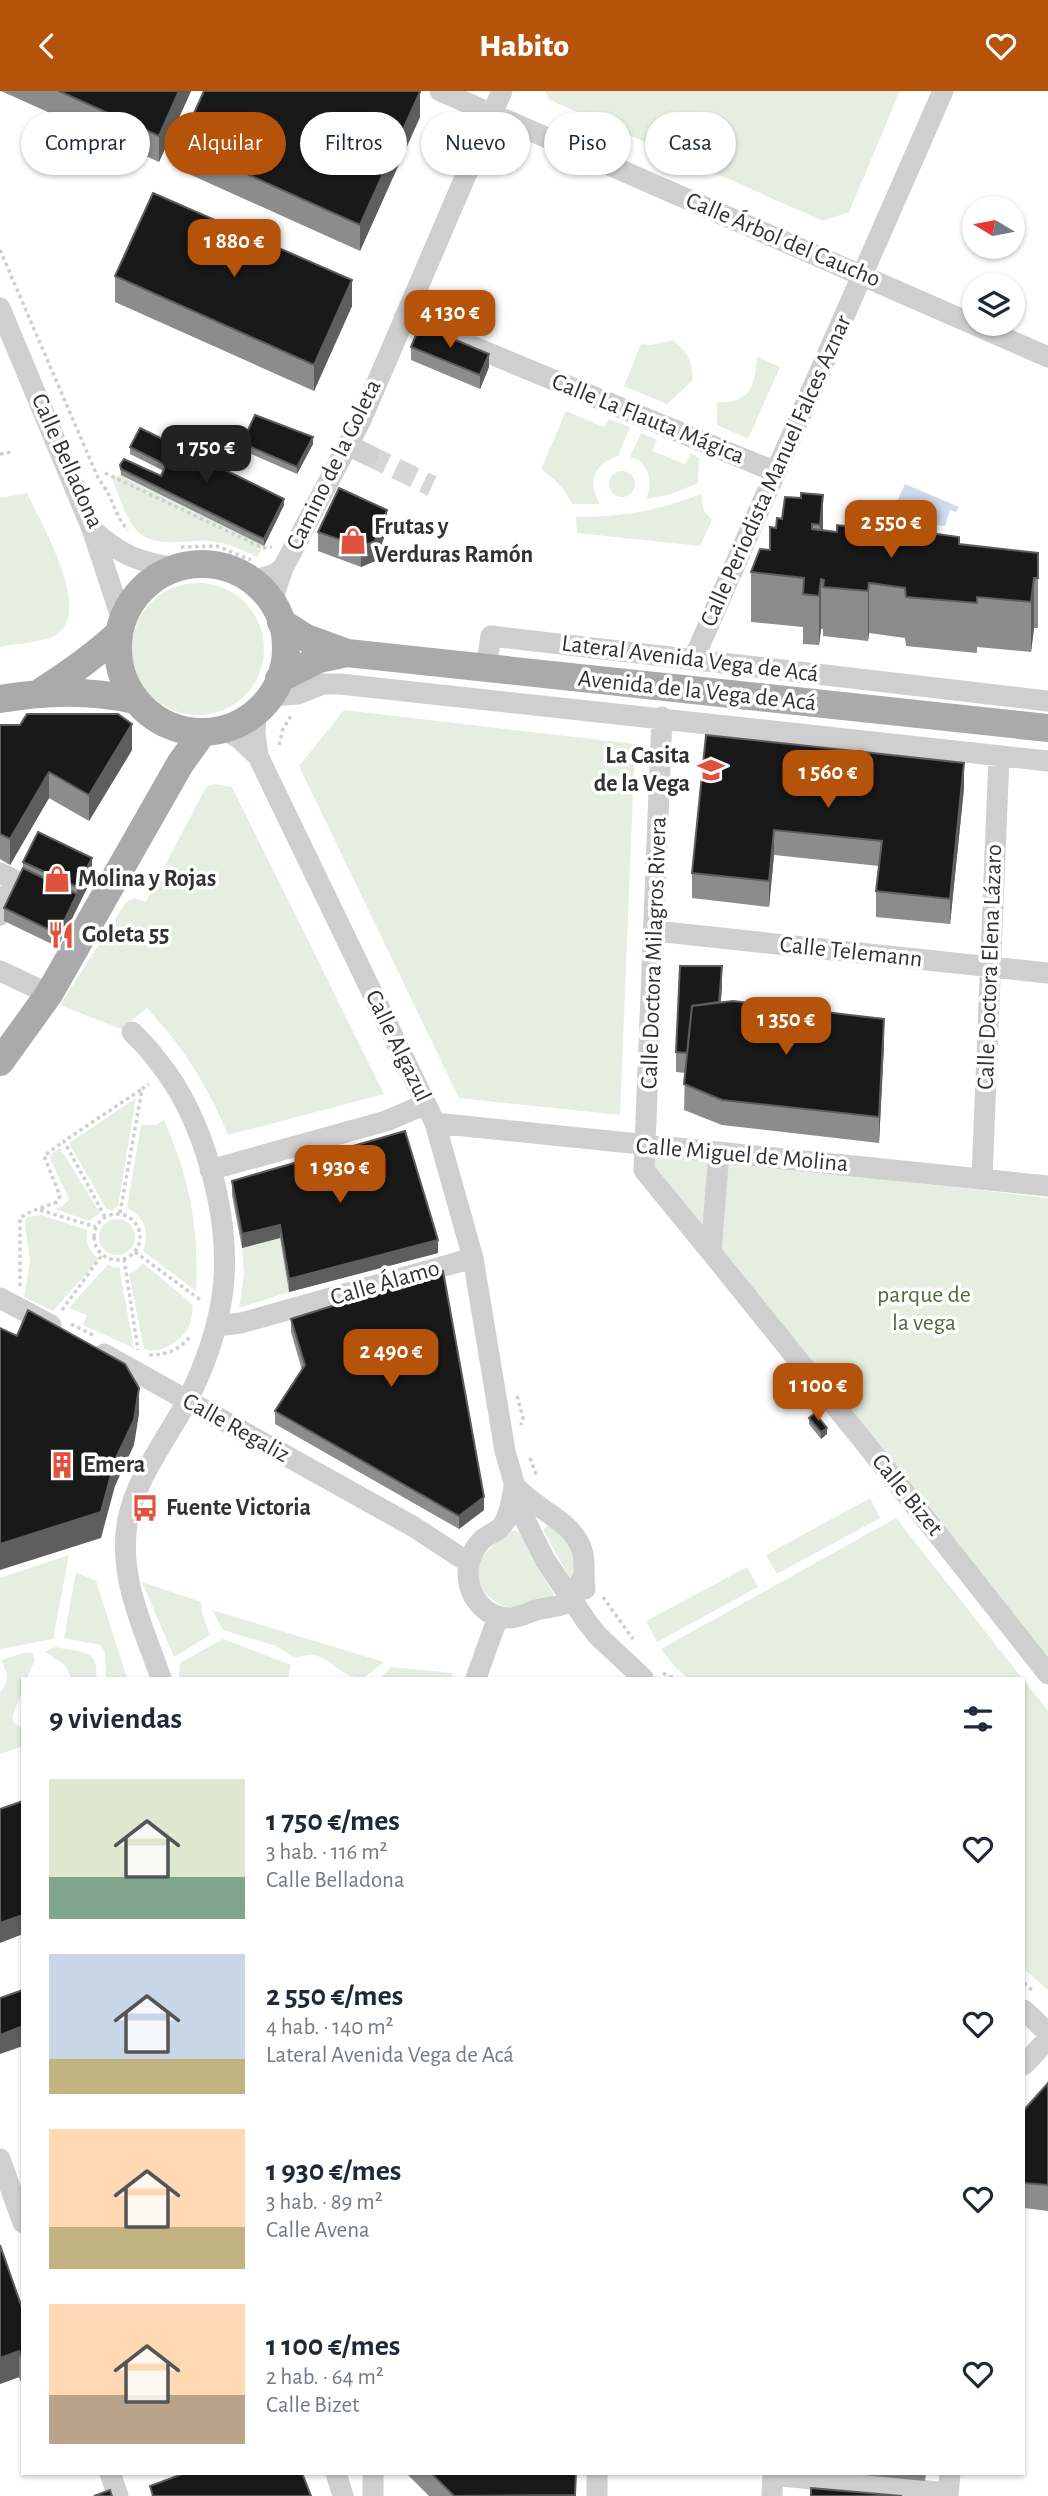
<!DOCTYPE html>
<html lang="es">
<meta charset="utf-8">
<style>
body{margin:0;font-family:"Alegreya Sans",sans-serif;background:#f2f2f3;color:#1f2937;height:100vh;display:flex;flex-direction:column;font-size:26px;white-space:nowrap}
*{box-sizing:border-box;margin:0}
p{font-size:23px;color:#747a83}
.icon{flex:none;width:38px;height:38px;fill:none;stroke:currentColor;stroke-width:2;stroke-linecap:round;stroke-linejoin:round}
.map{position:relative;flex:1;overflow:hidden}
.panel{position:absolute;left:21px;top:1586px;width:1004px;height:798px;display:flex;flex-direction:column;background:#fff;border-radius:0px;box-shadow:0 2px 5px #0004}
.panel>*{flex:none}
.banner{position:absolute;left:21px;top:21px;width:1006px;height:63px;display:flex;gap:14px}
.needle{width:46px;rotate:280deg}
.fabs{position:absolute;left:962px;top:105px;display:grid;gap:14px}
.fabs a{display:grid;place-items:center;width:63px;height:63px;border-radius:50%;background:#fff;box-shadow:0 2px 5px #0004;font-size:35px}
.price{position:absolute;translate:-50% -60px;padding:0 16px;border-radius:14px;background:#b45309;color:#fff;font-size:23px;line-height:46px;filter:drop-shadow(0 2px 4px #0008)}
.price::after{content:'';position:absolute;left:50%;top:42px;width:21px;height:16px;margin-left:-10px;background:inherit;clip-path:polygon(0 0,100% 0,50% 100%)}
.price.current{background:#222;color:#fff}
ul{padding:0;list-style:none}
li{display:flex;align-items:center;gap:21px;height:175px;padding:0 28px}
li span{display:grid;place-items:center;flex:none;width:196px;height:140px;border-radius:0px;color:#555}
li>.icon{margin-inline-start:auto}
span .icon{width:84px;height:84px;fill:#fffc;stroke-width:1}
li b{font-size:30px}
h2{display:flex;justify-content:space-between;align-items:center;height:84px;padding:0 28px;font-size:30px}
.chip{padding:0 24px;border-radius:32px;background:#fff;box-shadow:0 2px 5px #0004;font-size:24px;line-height:63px}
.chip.current{background:#b45309;color:#fff}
header{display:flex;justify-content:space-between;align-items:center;height:91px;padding:0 28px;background:#b45309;color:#fff;font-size:32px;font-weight:800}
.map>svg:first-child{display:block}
</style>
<header><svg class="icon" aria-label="back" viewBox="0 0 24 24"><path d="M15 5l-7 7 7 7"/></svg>Habito<svg class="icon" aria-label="heart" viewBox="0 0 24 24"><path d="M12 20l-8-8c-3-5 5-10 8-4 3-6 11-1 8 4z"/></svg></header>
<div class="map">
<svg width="1048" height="2405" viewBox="0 0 1048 2405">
<rect width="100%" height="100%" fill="#fff"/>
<path fill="#e5eee1" d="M545,0H900L849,121L823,130L550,9Z
M673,249C689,264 691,267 693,289L667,313L624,295L641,253L651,254Z
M757,266L780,276L748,348L717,334V311C751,313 755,294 757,266Z
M566,320L604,336L609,328L630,336L618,365C593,374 587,390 600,413H572C565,398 555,388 541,378Z
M641,342L657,349L652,360L685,373L691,362L699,367L698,392L671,403L646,408C652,393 651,381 639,369L630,366Z
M609 393a13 13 0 1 1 26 0a13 13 0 1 1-26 0Z
M121,384L264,455L257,466C242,459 228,452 211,450C185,448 148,461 131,432C123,419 118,402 112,387Z
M27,402C40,431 96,524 54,545C43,551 13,553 0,556V407Z
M701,403L704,420L712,429L700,455L577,442L576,426C626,425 654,421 701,403Z
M132 558a66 66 0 1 1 132 0a66 66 0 1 1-132 0Z
M344,619L635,653L620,1024L459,1007L299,675Z
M214,693L232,696L384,1003L228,1044C209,997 182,954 147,917L121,938L60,914L126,811L135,807L146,811L206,696Z
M136,1007L118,1115L112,1120L106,1117L69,1052Z
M164,1029C190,1088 199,1136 196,1200L143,1160C150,1141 145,1126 127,1117L141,1034H156Z
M60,1057L100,1122L89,1130L55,1118L63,1115L69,1108L49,1065Z
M661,1063L1048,1107V1571L653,1083L654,1066Z
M41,1124L87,1139C86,1153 88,1159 99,1168L53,1220L24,1206L30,1171L25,1133L27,1126Z
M99 1146a18 18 0 1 1 36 0a18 18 0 1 1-36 0Z
M280,1147L289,1201L239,1217L244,1184L242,1157Z
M143,1172L193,1214C192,1221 192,1230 188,1237C180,1251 160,1264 144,1258L129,1183L136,1179Z
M108,1173L113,1177L119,1176L134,1257L83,1234L87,1224L69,1217Z
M870,1407L880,1427L777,1483L766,1464Z
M896,1427L1022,1587H688L676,1577L661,1558Z
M548,1434L557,1440L575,1462L576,1486L571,1489L543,1439Z
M514,1439L520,1442L534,1472L554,1503L550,1510C540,1512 528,1516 517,1517C493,1518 469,1493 481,1468C485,1460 506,1445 514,1439Z
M69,1464L53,1548L0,1558V1487Z
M747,1476L758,1496L657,1551L646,1530Z
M76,1481L96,1490L127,1587H106L105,1562L100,1554L64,1547Z
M142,1491L201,1511L202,1522L210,1544L174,1566Z
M212,1519L384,1571L364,1587C333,1587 329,1554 296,1567L276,1555L223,1539Z
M223,1548L291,1574L288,1587H179L180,1572Z
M55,1556C78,1561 100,1557 96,1587H71L65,1574L45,1561Z
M27,1561L33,1563L35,1569L27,1587H23V1597L12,1627L15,1633L23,1637V1655L0,1663V1602L6,1593L7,1583L1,1569Z
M391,1576L453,1582L451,1587H381Z
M1024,1589L1048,1620V1899L1024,1878Z"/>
<path fill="#cedbed" d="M905,393L959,416L956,421L950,419L945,435L889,429Z"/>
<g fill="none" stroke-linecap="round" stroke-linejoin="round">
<path stroke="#d6d6d6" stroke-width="21" stroke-dasharray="21 10" stroke-linecap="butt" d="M368,364L432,395"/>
<path stroke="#cfcfcf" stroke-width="3.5" stroke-dasharray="3.5 3.5" stroke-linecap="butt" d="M0,159L99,389C113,404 114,425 128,439
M0,363L11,361
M105,382L263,457L272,456
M181,456L217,455L251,469
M279,654L283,638L292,623
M40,1119L96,1136
M120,1122L142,998L149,993
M94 1146a23 23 0 1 1 46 0a23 23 0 1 1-46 0Z
M105,1126L64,1050L142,998
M135,1161L202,1210
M124,1168L138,1259
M20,1195V1127L32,1120L57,1111L60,1105L44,1065L64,1050
M62,1219L102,1164
M71,1233L95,1245
M149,1264C168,1264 178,1259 191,1245
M517,1305L523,1327L521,1334
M530,1367L537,1386
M603,1506L633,1548
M663,1582L673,1587
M1024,1892L1033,1900"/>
<path stroke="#cfcfcf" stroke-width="21" d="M440,0L1048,266
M0,217L92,438L122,529
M404,227L776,381
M348,354L368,364
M94,440C121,465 140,471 177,477
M252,490L275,483L283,477
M274,515L275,501L283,477L361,329L502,0
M694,567L943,0
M486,578L491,545L1048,610
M271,605L298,603L323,593H340L1048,670
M256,623L255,642L258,665
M662,626L644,1079L711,1161
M223,638L240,648L258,665L435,1032L473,1167L505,1360L524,1427L545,1469L587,1531L598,1545L643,1587
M0,782L14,789L0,824
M655,840L1048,882
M0,880L49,903
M132,941C141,950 150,959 157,969C204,1026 231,1125 223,1199C218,1238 205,1275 187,1310C167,1348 137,1385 128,1428C117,1484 143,1536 161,1587
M435,1032L1048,1095
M719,1061L711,1161L894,1388L1048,1583
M210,1079L386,1030L426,1013
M982,1087L999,665
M0,1207L51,1234
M216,1235L241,1232L473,1167
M104,1263L414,1436L469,1472
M514,1396C512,1408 510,1422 504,1432C499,1441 490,1442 483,1448C474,1456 468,1470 468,1482C468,1506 486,1528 511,1527C521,1526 527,1522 536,1519C546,1516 559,1517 567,1511C575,1505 579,1493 584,1484
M516,1396C536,1419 572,1429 582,1459C586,1472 583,1485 585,1498
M476,1587L498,1526
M1024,1919L1048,1942
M1024,1974L1048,1948
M0,2068L23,2132
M110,2382L118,2405
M336,2382L343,2405
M373,2382V2405
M597,2382V2405
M773,2384L948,2402
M772,2405L773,2382
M948,2405L950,2382"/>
<path stroke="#aaa" stroke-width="28" d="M118 557a84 84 0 1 1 168 0a84 84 0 1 1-168 0Z
M281,531L306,547L347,562L1048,637
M279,588L319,568L347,562
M42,600C70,582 95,565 119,542
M0,608C47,600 89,599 135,609
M0,971L49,903L180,673L203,641"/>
</g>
<path fill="#8c8c8c" d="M1,0H191L159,71Z
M420,26L360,160L180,79V53Z
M115,185L352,215L314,300L115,211Z
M411,256L489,276L480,298L411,269Z
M242,352L313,353L297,383L242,359Z
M130,356L284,414L264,455L121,384L120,374L161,385L164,380L130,363Z
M801,402L823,439L902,450L959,453L1038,462V537H1034L1031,561L977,556V562L906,555L905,547L869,542L868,550L823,545V538H821L819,554L803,553V536L751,531V481L770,459L776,437L782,428L801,407Z
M387,439L375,470L361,476L318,460V441Z
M0,634L132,659L89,730L49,707L10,774L0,768Z
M706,644L964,697L950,833L876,826V800L879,775L774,764L769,816L692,807V782Z
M23,771L92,787L58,856L4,830V817L23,777Z
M722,895L721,911L884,954L879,1052L722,1034L684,1019L685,982L676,981V961Z
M232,1090L438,1162L289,1201L280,1147L242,1157L232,1104Z
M291,1228L484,1419L459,1438L275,1333V1320L302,1279L291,1241Z
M809,1327L827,1343L821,1348L809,1333Z
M1048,1992V2120L1024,2117V2019Z
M0,2154L23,2220V2294H22L19,2286L0,2293Z
M406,2382H576V2405H429Z
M842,2382H926L925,2390Z"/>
<path fill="#5e5e5e" d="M179,0H191L159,71V45Z
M420,1V26L360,160V134Z
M352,189V215L314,300V274Z
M489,263V276L480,298V284Z
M313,346V353L297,383V376Z
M823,404V454L820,484V434Z
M284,408V414L264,455V448Z
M387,419V439L375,470L361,476V456Z
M1034,487V537L1031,561V511Z
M821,488V538L819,554V505Z
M869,492V542L868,550V500Z
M132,633V659L89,730V704Z
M964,672V697L950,833V808Z
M49,681V707L10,774V748Z
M774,739V764L769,816V790Z
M92,767V787L58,856V843L77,803V796Z
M722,875V895L718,937V918Z
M884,928V954L879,1052V1026Z
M280,1134V1147L242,1157V1143Z
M438,1149V1162L289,1201V1188Z
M139,1297V1323L134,1354L115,1395L101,1447L0,1479V1453L115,1369Z
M827,1337V1343L821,1348V1341Z
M484,1406V1419L459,1438V1425Z
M23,1824V1843L0,1852V1832Z
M23,1935V1955L0,1963V1944Z
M19,2260V2286L0,2293V2267Z
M22,2268H23V2294H22Z"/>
<path fill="#191919" stroke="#5e5e5e" stroke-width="2" d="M59,0H179L159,45Z
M204,0H418L420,1L360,134L180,53Z
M153,102L352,189L314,274L115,185Z
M420,234L489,263L480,284L411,256Z
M255,324L313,346L297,376L242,352Z
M140,337L284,408L264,448L121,378L120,374L124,368L161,385L166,374L130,356Z
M339,397L387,419L375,450L361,456L318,441Z
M801,402L823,404L820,434L812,433V438L837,441V434L882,439V447L902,450H915L916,441L937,443L959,446V453L1038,462V487H1034L1031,511L977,506V512L906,506L905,497L869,492L868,500L823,496L824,489L821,488L819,505L803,503L804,487L751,481L760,458L770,459V436L776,437L777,427L782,428L785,406L801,407Z
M27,623H118L132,633L89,704L49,681L10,748L0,743V634H20Z
M706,644L964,672L950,808L876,800L882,750L774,739L769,790L692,782Z
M38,741L92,767L77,796L23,771Z
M23,777L77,803L58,843L4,817Z
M680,875H722L719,911L692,915L687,962L676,961Z
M733,910L884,928L879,1026L722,1009L684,993L692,915Z
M405,1040L438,1149L289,1188L280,1134L242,1143L232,1090Z
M443,1180L484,1406L459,1425L275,1320L305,1274L291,1228Z
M28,1219L125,1273L139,1297L134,1329L115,1369L101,1421L0,1453V1237L17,1245Z
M815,1322L827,1337L821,1341L809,1327Z
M23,1710V1824L0,1832V1718Z
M23,1899V1935L0,1944V1907Z
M1048,1992V2094L1024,2092V2019Z
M0,2154L23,2220V2268H22L19,2260L0,2267Z
M185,2382H302L311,2405H153L150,2395Z
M431,2382H576L575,2404L454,2405Z
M811,2397L902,2405H811Z
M110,2399L112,2405H94Z"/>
<defs>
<symbol id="shop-bare" viewBox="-9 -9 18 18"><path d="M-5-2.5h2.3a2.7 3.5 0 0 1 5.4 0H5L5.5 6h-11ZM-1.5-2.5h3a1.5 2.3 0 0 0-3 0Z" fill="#e1513c" stroke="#fff" stroke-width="2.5" paint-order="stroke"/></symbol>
<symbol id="school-bare" viewBox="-9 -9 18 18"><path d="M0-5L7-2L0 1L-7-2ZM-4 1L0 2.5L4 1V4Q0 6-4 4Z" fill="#e1513c" stroke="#fff" stroke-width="2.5" paint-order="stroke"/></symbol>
<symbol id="restaurant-bare" viewBox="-9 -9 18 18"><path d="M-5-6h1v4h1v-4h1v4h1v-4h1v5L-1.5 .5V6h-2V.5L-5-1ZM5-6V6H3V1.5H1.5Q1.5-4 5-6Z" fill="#e1513c" stroke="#fff" stroke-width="2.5" paint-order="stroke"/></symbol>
<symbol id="building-bare" viewBox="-9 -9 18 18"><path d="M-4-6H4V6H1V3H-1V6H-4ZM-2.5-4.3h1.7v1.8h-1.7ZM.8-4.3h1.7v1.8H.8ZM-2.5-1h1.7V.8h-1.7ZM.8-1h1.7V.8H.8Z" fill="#e1513c" stroke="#fff" stroke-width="2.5" paint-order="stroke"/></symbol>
<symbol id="bus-bare" viewBox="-9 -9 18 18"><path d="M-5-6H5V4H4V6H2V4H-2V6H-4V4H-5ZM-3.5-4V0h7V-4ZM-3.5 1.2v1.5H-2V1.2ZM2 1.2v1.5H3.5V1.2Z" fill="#e1513c" stroke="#fff" stroke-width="2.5" paint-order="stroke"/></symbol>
</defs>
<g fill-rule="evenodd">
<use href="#shop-bare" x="334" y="431" width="38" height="38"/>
<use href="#school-bare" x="692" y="660" width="38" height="38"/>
<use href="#shop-bare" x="38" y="769" width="38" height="38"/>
<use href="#restaurant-bare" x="42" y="825" width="38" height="38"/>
<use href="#building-bare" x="43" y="1355" width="38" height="38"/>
<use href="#bus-bare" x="126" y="1398" width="38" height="38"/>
</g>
<g text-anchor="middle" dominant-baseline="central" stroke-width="7" stroke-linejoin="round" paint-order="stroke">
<g font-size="24" fill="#323232" stroke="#fff">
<text transform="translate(783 149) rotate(23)">Calle Árbol del Caucho</text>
<text transform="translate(648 328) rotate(22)">Calle La Flauta Mágica</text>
<text transform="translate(67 370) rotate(66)">Calle Belladona</text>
<text transform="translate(334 374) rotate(-64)">Camino de la Goleta</text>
<text transform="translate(776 380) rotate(-66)">Calle Periodista Manuel Falces Aznar</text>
<text transform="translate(690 568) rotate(7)">Lateral Avenida Vega de Acá</text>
<text transform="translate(697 600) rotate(6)">Avenida de la Vega de Acá</text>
<text transform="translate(851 861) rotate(6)">Calle Telemann</text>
<text transform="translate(654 862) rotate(-88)">Calle Doctora Milagros Rivera</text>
<text transform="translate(990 876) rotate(-88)">Calle Doctora Elena Lázaro</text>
<text transform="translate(398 955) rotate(64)">Calle Algazul</text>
<text transform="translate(742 1064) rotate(5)">Calle Miguel de Molina</text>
<text transform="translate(385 1192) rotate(-16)">Calle Álamo</text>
<text transform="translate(236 1337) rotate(29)">Calle Regaliz</text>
<text transform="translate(907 1404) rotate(51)">Calle Bizet</text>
</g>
<g font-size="24" font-weight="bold" fill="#323232" stroke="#fff" text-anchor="start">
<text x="374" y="436">Frutas y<tspan x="374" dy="28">Verduras Ramón</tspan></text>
<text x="690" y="665" text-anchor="end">La Casita<tspan x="690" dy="28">de la Vega</tspan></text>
<text x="78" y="788">Molina y Rojas</text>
<text x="82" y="844">Goleta 55</text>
<text x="83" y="1374">Emera</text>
<text x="166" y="1417">Fuente Victoria</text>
</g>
<g font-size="24" fill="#4c6d3f" stroke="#fff">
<text x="924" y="1204">parque de<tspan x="924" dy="28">la vega</tspan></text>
</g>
</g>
</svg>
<div class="fabs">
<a><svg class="needle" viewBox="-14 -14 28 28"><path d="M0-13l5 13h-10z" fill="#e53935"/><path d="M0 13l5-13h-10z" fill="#747a83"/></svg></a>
<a><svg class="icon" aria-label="layers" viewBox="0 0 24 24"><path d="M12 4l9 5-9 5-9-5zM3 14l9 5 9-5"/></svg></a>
</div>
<b class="price" style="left:234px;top:188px">1 880 €</b>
<b class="price" style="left:450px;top:259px">4 130 €</b>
<b class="price current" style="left:206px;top:394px">1 750 €</b>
<b class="price" style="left:891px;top:469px">2 550 €</b>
<b class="price" style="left:828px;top:719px">1 560 €</b>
<b class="price" style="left:786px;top:966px">1 350 €</b>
<b class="price" style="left:340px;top:1114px">1 930 €</b>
<b class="price" style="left:391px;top:1298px">2 490 €</b>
<b class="price" style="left:818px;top:1332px">1 100 €</b>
<div class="banner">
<a class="chip">Comprar</a>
<a class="chip current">Alquilar</a>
<a class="chip">Filtros</a>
<a class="chip">Nuevo</a>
<a class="chip">Piso</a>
<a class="chip">Casa</a>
</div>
<section class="panel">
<h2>9 viviendas<svg class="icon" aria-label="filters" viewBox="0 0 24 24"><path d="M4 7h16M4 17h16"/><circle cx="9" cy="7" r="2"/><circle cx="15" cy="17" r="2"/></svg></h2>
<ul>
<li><span style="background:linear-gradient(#dfe7d0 70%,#7fa58c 0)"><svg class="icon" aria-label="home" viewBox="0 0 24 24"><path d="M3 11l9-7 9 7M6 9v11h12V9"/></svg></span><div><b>1 750 €/mes</b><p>3 hab. · 116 m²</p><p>Calle Belladona</p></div><svg class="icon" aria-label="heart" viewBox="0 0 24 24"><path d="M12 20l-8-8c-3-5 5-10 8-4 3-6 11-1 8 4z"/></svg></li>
<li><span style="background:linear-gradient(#c9d6e8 75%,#c2b280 0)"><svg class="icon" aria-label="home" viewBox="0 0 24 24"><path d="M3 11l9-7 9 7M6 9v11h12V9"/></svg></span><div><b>2 550 €/mes</b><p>4 hab. · 140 m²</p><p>Lateral Avenida Vega de Acá</p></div><svg class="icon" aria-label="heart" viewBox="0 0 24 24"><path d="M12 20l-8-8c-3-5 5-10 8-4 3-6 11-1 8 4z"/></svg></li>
<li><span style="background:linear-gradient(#ffd9b3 70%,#c2b280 0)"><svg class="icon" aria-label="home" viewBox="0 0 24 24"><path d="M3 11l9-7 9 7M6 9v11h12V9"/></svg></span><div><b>1 930 €/mes</b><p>3 hab. · 89 m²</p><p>Calle Avena</p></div><svg class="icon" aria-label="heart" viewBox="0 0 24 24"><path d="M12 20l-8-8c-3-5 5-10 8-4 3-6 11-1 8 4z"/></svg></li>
<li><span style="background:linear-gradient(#ffd9b3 65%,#b9a48a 0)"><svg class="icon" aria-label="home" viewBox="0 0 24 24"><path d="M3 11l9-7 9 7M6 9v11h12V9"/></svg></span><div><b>1 100 €/mes</b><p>2 hab. · 64 m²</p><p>Calle Bizet</p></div><svg class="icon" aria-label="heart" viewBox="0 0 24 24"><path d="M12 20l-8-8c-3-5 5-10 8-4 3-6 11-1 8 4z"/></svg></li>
</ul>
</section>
</div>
